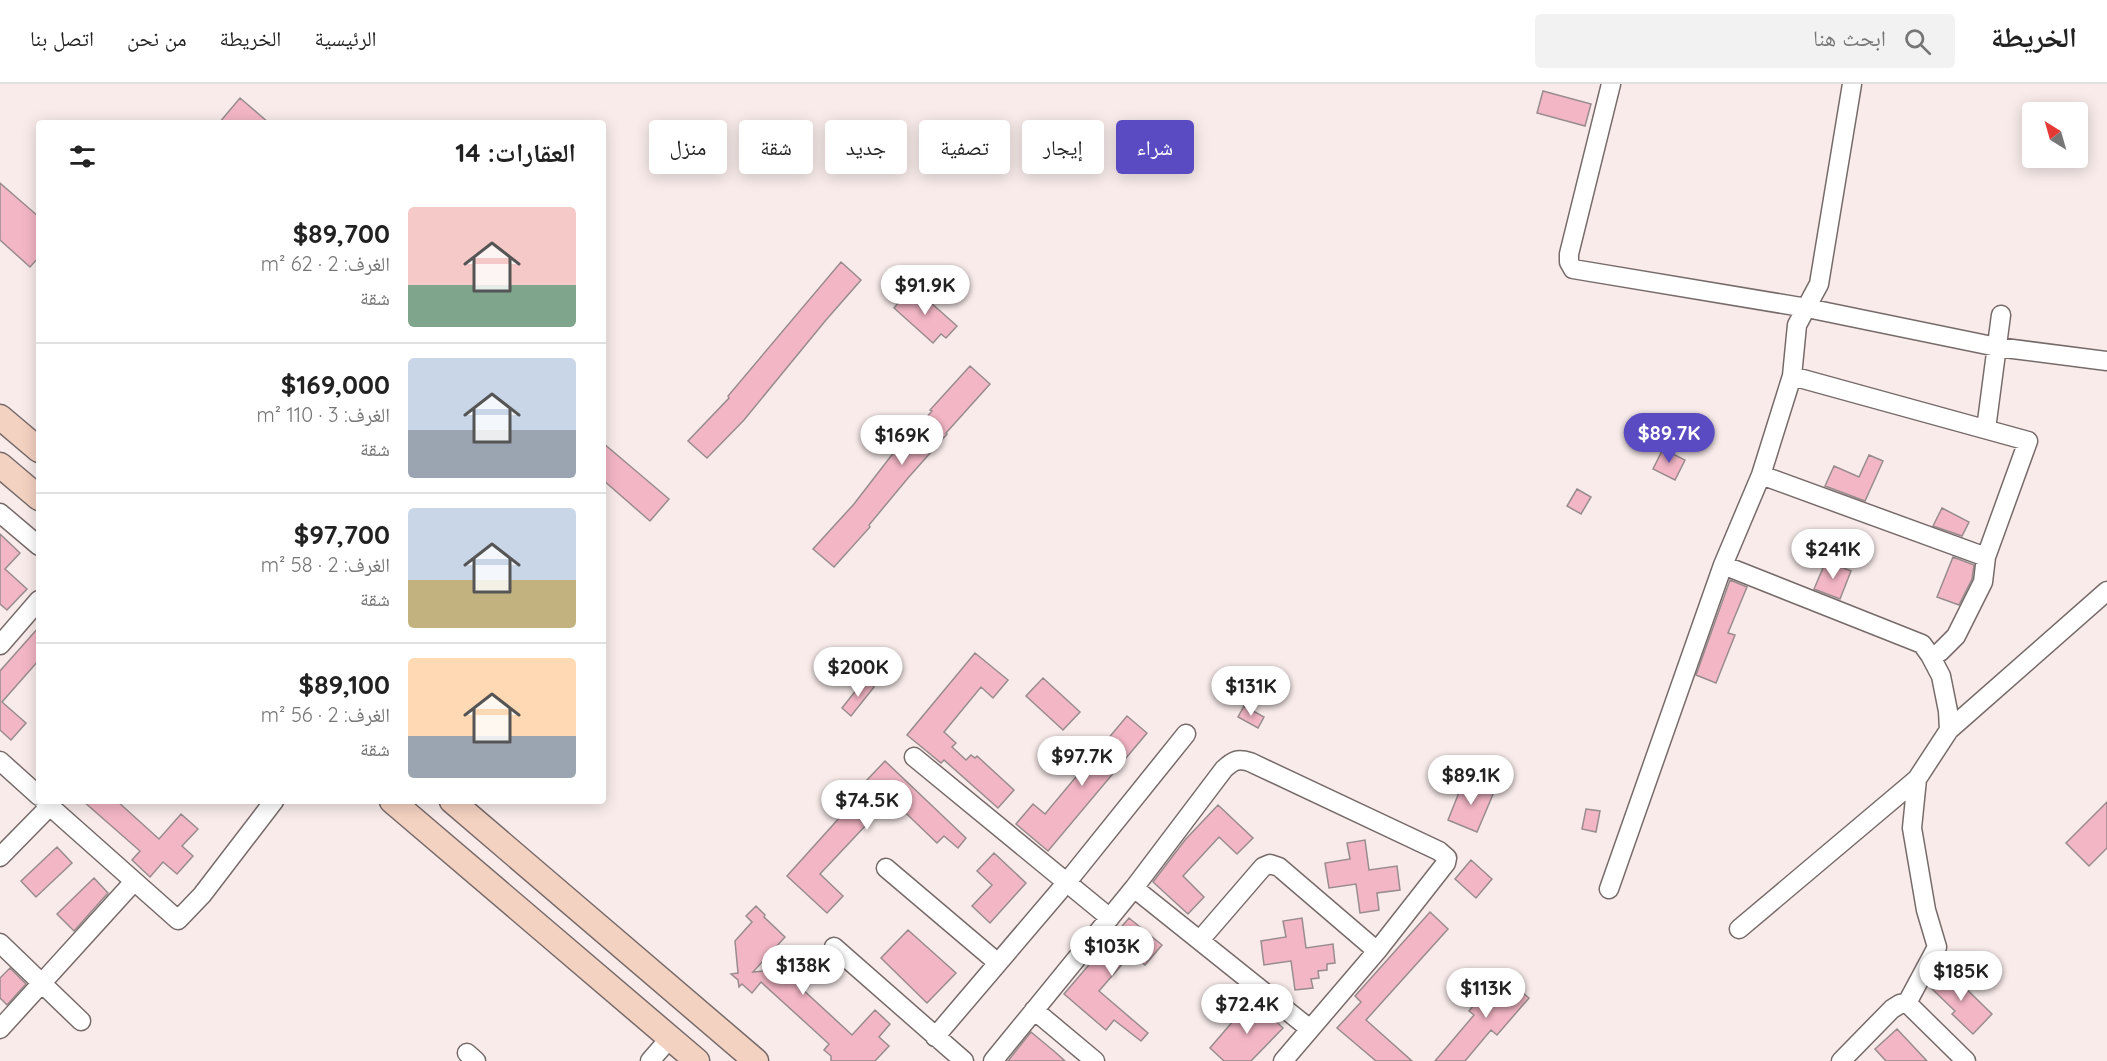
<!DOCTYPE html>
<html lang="ar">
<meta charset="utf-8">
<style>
body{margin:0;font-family:Quicksand,"Noto Naskh Arabic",sans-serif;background:#f2f2f2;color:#222;direction:rtl;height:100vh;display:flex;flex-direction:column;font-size:22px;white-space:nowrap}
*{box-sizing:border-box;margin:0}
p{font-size:20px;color:#767676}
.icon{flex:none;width:33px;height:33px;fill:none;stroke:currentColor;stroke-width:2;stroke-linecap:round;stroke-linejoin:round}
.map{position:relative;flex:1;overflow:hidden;direction:ltr}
.drawer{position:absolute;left:36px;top:36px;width:570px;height:684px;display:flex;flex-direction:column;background:#fff;border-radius:6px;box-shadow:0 3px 15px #0003;direction:rtl}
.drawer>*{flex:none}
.banner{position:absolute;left:624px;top:36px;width:570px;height:54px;direction:rtl;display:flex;gap:12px}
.needle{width:39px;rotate:323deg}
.buttons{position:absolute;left:2022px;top:18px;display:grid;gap:12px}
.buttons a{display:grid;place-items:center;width:66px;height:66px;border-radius:6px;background:#fff;box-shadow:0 3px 15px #0003;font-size:30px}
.price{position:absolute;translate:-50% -51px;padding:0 14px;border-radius:21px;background:#fff;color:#222;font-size:20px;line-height:39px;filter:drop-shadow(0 2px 3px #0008)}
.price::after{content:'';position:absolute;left:50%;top:36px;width:18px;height:14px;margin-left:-9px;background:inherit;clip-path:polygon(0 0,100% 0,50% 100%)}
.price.selected{background:#5a4bc3;color:#fff}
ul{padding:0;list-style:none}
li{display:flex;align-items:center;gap:18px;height:150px;padding:0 30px}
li+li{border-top:2px solid #e0e0e0}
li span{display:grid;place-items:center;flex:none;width:168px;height:120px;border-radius:6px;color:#555}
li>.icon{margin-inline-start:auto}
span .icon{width:72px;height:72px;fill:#fffc;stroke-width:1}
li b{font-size:26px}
h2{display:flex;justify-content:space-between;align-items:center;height:72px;padding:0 30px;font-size:26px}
.chip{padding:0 21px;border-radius:6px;background:#fff;box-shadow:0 3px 15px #0003;font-size:21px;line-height:54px}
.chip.selected{background:#5a4bc3;color:#fff}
header{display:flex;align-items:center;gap:36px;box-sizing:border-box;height:84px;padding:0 30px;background:#fff;border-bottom:2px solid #e0e0e0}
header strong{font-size:28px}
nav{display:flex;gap:33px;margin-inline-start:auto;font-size:21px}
.search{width:420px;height:54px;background:#f2f2f2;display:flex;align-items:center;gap:15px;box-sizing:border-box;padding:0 21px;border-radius:6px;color:#767676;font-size:22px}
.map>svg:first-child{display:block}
</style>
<header>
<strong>الخريطة</strong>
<div class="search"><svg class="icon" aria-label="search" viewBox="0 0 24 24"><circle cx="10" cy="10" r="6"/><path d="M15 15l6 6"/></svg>ابحث هنا</div>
<nav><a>الرئيسية</a><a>الخريطة</a><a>من نحن</a><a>اتصل بنا</a></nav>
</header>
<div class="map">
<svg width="2107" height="977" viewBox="0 0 2107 977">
<rect width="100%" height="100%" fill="#f8ebea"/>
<path fill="#f3b6c5" stroke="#988c8e" stroke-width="1.5" d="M1543,7L1591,20L1585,42L1537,29Z
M240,14L269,39H219Z
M0,99L39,133V173L30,183L0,156Z
M841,178L861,196L826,236L744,336L707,374L688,357L729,314L728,312Z
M912,202L957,242L946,254L941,250L933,259L894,224Z
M970,282L990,300L946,349L947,350L908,394L869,441L870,443L834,483L813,465L854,420L891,372L932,327L930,326Z
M603,359L669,415L650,437L603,396Z
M1663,365L1685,376L1675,396L1653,385Z
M1869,371L1883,377L1865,417L1825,402L1834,382L1859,393Z
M1577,405L1591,413L1581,430L1567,422Z
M1942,424L1969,438L1962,452L1933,442Z
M0,450L20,469L5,485L27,505L7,526L0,520Z
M1953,473L1974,481L1972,495L1959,521L1937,513Z
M1826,477L1851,487L1840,515L1814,505Z
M1730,496L1747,503L1728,549L1735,551L1716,599L1696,591Z
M39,543V576L2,618L26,639L11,656L0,646V587Z
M975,569L1008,596L993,614L981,603L944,648L956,659L952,663L966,676L971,671L975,674L977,672L1014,706L998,724L944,676L941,679L907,651Z
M879,575L890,584L877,598L866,589Z
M1043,594L1080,628L1063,646L1026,612Z
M865,595L874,603L851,632L842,624Z
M1244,622L1264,633L1258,644L1238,633Z
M1127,632L1147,649L1048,767L1016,740L1033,720L1045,730Z
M885,677L966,754L958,764L944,752L937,759L887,711L863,736L867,740L820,790L843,812L827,829L787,792L850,722L846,718Z
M1464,696L1494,708L1477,748L1448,736Z
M83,717H117L159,755L181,730L198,745L182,762L193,772L177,790L163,778L150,793L132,776L140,767Z
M2107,718V764L2089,782L2066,759Z
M1218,721L1253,754L1237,770L1219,753L1183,792L1204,813L1188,830L1153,798L1185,756Z
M1586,725L1600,727L1596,748L1582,745Z
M1365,756L1369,786L1397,782L1400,806L1377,809L1379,826L1360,829L1356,800L1329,804L1325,779L1350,775L1347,759Z
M57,763L72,779L36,813L21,797Z
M994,769L1026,799L990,839L972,822L992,801L977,787Z
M1471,776L1492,795L1476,814L1455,795Z
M94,794L108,809L74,847L57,830Z
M756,822L765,831L764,833L785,853L753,888L786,885L787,891L852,951L875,926L890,940L879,953L889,962L875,977H831V972L824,966L829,960L761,898L752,909L742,900L739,903L738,896L731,890L738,889L735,857L752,838L746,832Z
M1430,828L1448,845L1366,936L1412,977H1376L1337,944L1361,918L1355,912Z
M1129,834L1162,861L1145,881L1131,870L1099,907L1148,949L1141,957L1114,936L1106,946L1064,910Z
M1302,834L1306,864L1333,860L1335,879L1327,880V886L1318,887L1319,894L1311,895L1313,904L1295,906L1291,877L1264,881L1261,857L1286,853L1283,837Z
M908,846L956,889L927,919L881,874Z
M10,884L26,900L7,921L0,914V894Z
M1947,886L1992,930L1973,950L1952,930L1955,927L1930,903Z
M1500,890L1529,914L1497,951L1491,946L1465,977H1435L1474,931L1469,927Z
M1252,915L1283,944L1251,977H1224L1210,964Z
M1897,945L1927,977H1886L1875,965Z
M1031,948L1055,968L1065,977H1008Z"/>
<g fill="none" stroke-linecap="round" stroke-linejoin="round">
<defs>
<path id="street" d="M1611,0L1569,170V178L1573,185L1807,224L1997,263L2107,277
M1792,292L2028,357L1986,473L1983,498L1956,552L1940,568L1930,571
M1986,345L2001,231
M1761,391L1986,473
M0,429L39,462
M1723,481L1922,560L1930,571L1941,592L1948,627L1949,646L1917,695L1912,744L1926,826L1937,863L1907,919
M0,561L39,516
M1949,646L2107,507
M914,673L1110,834
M0,677L39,712
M44,717L178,836L202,811L274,717
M0,773L50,722
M886,784L998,879
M1134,804L1310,945
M1609,805L1723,481L1761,391L1792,292L1797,241L1819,200L1852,0
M1739,845L1917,695
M1200,856L1263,783L1270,780L1279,783L1377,867
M0,859L81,937
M834,863L964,977
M1034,926L1095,977
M0,945L130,802
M935,953L1067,798L1186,650
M467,969L476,977
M650,977L670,954
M993,977L1134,804L1224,685C1233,677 1237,674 1250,678L1439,767L1447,774L1446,779L1377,867L1283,977
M1841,977L1892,925L1900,920L1907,919L1966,977"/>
<path id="secondary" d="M0,333L39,366
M0,381L39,414
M392,717L697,977
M452,717L756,977"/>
</defs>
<use href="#street" stroke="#776b6a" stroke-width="21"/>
<use href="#secondary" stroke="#776b6a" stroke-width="27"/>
<use href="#street" stroke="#fff" stroke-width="18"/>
<use href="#secondary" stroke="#f4d2c2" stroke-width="24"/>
</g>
</svg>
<div class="buttons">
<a><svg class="needle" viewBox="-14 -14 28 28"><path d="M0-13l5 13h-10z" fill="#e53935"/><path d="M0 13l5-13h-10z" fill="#767676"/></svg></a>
</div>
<b class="price" style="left:925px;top:232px">$91.9K</b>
<b class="price selected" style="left:1669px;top:380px">$89.7K</b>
<b class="price" style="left:902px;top:382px">$169K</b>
<b class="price" style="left:1833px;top:496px">$241K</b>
<b class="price" style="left:858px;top:614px">$200K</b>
<b class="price" style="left:1251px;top:633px">$131K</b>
<b class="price" style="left:1082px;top:703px">$97.7K</b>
<b class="price" style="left:1471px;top:722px">$89.1K</b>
<b class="price" style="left:867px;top:747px">$74.5K</b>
<b class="price" style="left:1112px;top:893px">$103K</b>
<b class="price" style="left:803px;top:912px">$138K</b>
<b class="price" style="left:1961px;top:918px">$185K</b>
<b class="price" style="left:1486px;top:935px">$113K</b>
<b class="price" style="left:1247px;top:951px">$72.4K</b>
<div class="banner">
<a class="chip selected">شراء</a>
<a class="chip">إيجار</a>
<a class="chip">تصفية</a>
<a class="chip">جديد</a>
<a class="chip">شقة</a>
<a class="chip">منزل</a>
</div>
<section class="drawer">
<h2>العقارات: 14<svg class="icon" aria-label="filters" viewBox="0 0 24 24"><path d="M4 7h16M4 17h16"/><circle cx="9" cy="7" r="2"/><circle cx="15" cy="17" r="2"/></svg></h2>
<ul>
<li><span style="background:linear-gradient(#f6c9c9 65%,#7fa58c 0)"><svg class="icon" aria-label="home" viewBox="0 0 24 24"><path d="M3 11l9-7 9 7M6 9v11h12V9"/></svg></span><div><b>$89,700</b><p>الغرف: 2 · 62 m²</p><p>شقة</p></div></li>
<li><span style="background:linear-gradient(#c9d6e8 60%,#9aa5b1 0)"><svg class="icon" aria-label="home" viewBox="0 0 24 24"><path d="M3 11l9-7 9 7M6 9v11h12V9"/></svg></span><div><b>$169,000</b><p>الغرف: 3 · 110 m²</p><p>شقة</p></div></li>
<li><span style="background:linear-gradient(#c9d6e8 60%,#c2b280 0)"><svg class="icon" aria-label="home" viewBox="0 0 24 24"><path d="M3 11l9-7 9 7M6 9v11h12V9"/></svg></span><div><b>$97,700</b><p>الغرف: 2 · 58 m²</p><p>شقة</p></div></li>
<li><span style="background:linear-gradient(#ffd9b3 65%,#9aa5b1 0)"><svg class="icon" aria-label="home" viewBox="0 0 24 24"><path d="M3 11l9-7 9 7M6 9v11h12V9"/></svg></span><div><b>$89,100</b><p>الغرف: 2 · 56 m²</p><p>شقة</p></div></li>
</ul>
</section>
</div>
